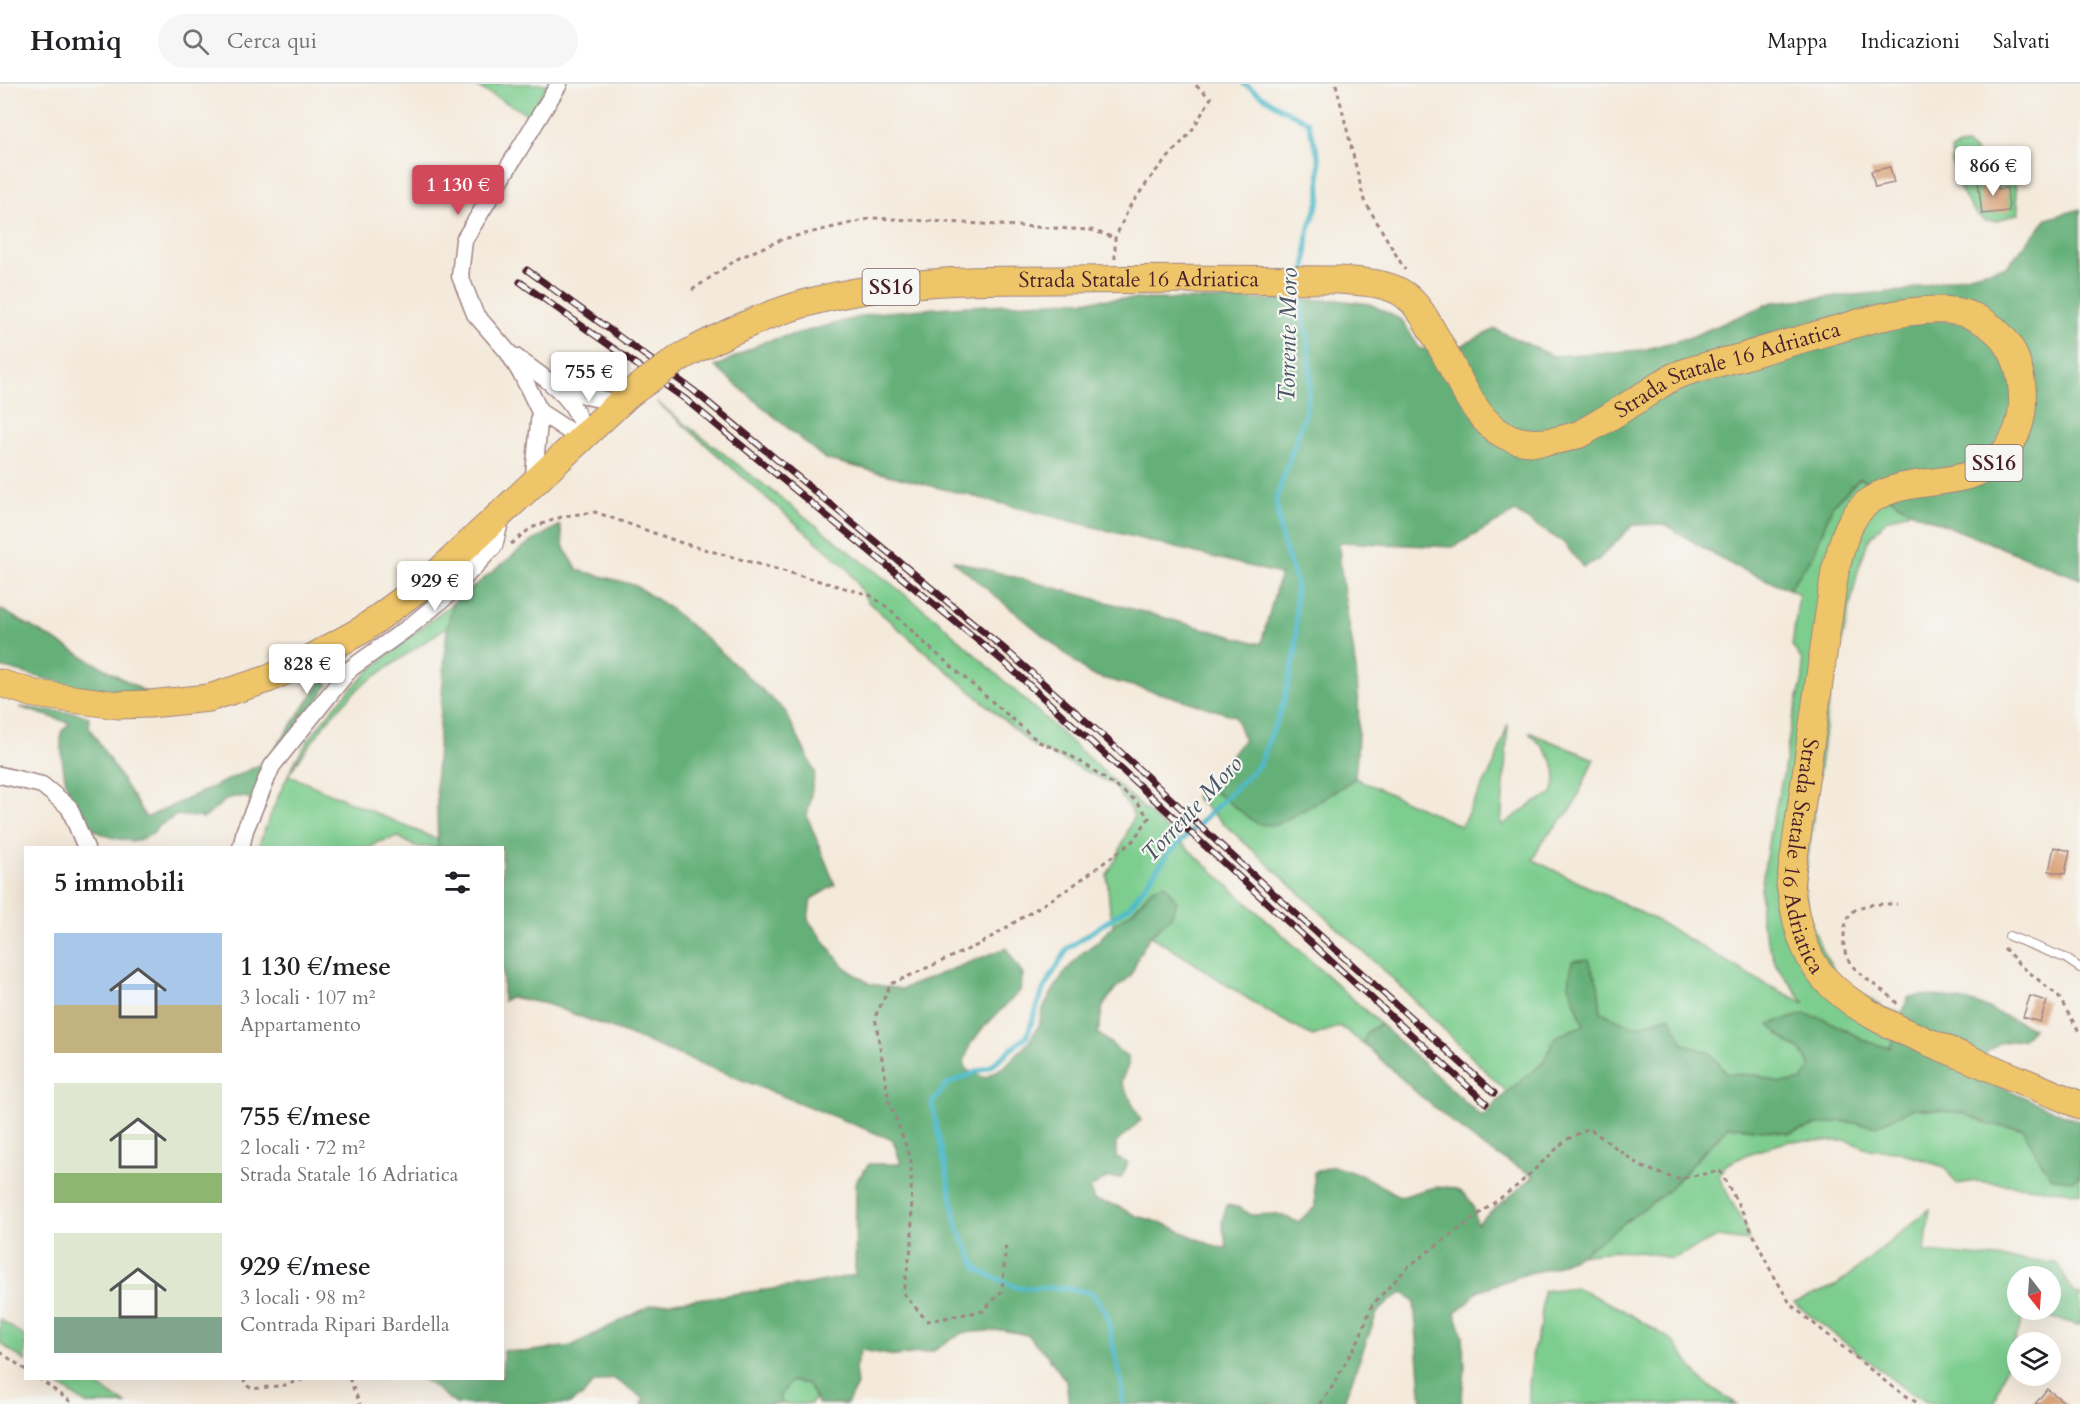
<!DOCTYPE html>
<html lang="it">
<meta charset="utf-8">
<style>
body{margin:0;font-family:Cardo,serif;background:#f6f6f6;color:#202124;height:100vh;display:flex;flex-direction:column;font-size:22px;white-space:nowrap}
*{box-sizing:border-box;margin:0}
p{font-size:20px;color:#757577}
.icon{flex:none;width:33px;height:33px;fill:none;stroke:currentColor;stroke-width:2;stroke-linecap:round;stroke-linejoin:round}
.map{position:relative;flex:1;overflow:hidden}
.panel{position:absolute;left:24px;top:762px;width:480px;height:534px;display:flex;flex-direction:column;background:#fff;border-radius:0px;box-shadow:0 6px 24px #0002}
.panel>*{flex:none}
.needle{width:39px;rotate:163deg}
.buttons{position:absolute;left:2007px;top:1182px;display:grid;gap:12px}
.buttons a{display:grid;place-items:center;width:54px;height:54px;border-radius:50%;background:#fff;box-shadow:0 6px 24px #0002;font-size:30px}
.price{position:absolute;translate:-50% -51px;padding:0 14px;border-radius:6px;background:#fff;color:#222;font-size:20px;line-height:39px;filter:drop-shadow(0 2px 3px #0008)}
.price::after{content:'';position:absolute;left:50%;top:36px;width:18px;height:14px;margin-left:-9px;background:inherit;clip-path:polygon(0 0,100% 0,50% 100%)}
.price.selected{background:#d1495b;color:#fff}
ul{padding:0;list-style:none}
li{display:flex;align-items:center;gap:18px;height:150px;padding:0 30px}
li span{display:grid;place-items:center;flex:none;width:168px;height:120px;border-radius:0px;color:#555}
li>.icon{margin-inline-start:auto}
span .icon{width:72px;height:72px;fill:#fffc;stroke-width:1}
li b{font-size:26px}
h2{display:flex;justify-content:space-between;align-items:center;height:72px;padding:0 30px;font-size:26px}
header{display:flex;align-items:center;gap:36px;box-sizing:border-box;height:84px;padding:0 30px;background:#fff;border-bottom:2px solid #e0e0e0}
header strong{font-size:28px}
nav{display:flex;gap:33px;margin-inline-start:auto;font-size:21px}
.search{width:420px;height:54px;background:#f6f6f6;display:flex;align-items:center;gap:15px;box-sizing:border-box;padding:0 21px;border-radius:33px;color:#757577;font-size:22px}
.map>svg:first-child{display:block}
</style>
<header>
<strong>Homiq</strong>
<div class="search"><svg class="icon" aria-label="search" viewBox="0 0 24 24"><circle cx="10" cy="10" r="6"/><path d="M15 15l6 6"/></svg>Cerca qui</div>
<nav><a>Mappa</a><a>Indicazioni</a><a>Salvati</a></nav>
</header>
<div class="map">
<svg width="2080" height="1320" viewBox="0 0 2080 1320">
<rect width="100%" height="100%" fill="#f6f6f2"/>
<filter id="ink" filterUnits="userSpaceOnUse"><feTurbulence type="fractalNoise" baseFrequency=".0167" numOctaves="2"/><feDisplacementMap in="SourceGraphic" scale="12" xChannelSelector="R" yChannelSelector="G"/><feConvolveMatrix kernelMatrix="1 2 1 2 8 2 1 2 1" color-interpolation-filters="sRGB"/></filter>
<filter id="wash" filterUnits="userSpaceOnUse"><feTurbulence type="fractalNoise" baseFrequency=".008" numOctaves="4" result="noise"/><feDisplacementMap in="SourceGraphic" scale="24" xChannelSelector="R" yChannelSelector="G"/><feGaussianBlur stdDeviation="1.35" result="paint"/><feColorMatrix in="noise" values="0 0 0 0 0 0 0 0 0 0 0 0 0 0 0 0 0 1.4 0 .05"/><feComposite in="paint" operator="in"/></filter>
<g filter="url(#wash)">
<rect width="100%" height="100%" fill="#f4eadb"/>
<path fill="#7ccd8e" stroke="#63765c" stroke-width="1.5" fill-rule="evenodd" d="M472,0H548L529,31Z
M1966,61L1975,67L1979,76L1985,83L2004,90L2015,100L2019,129L1997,137H1984C1963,119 1953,93 1951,66L1959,62Z
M657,318L934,533L1380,940L1367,948L1363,959L1340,942L1313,952C1255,925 1206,883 1150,852L1170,834L1153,804L1133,827L1113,841L1109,818L1107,791L1118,771L1134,731L1114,701L1034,662L868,518L848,485Z
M1860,394L1910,427L1886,436L1868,457L1858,487L1829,614L1804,803L1809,833L1822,867L1840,896L1884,924L1903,930L1890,964L1868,958L1824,935L1805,930L1769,940L1786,957L1801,966L1811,983L1802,997L1779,999L1757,991L1727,990L1710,969L1634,943L1601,928L1598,900L1574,916L1584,941L1555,953L1543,979L1507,1008L1394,896L1195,713L1201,703H1208L1258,740L1276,741L1320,717L1355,694L1461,742L1495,679L1508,640L1501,742L1532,720L1552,710C1553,705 1556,697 1556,692C1555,674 1540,659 1528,648L1594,675L1573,723L1541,759L1533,776L1652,834L1765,900L1805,919L1776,881L1761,837V805L1770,748L1783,691L1791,642L1803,594L1802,576L1792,562L1799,510L1789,505L1814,470L1832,422Z
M453,519L448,542L361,602L328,636L288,691L438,756V763H415L399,753L378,758L372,763L258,764C262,751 268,738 273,725C281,706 289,686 301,668C339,606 397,562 453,519Z
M1914,1024L1963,1029L1991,1041L2023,1044L2038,1073L2073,1096L2080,1091V1109L1976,1097L1957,1100L1944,1083L1897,1067L1867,1065L1848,1057H1789L1745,1071L1724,1082L1719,1093L1744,1141L1749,1157L1717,1153L1672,1175C1644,1165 1609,1166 1580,1171L1665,1109L1729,1042L1790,1049L1814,1042L1841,1037L1875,1042Z
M1930,1125L1925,1168L2056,1179L2074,1209L2080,1210V1241L2025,1227L1994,1320H1930L1909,1308L1794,1219L1837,1201ZM2018,1192H2050V1226H2018Z
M1575,1203L1621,1225L1672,1256L1703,1298L1737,1320H1529V1302L1533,1266L1541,1241L1543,1207Z
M0,1235L25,1253V1277L0,1259Z
M50,1295H88L126,1320H86Z
M790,1297L808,1300L815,1314L811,1320H782L780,1312Z"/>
<path fill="#65b079" stroke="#586852" stroke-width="1.5" d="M2080,125V495L1910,427L1860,394L1832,422L1814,470L1789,505L1734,482L1664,440L1633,441L1598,476L1583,483L1563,458L1515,428L1453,463L1339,458C1340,505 1353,550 1357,596C1360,629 1358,662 1355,694L1320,717L1276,741L1258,740L1208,703L1244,655L1235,632L1170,612L1091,591L952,476L1261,560L1280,490L825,375L715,283L764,258L875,229L949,223L1115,215L1337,216L1370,220L1402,236L1420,265L1461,262L1495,245L1553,272L1643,266L1691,253L1773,218L1902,207L2007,182L2047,135Z
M560,441L564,464L578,486L634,501L667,522L708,556L785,627L815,688L807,732L835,801L811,815L808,836L844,883L870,900L902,905L1006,864L1023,891L1020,907L981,946L970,961L964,978L967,986L985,994L1005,982L1029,958L1039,941L1043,925L1051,910L1064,889L1081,870L1098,857L1113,841L1133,827L1153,804L1165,800L1177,818L1170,834L1150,852L1139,870L1131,892L1115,905L1103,922L1098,949L1128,974V982L1121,997L1141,1036L1116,1059V1074L1128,1079L1121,1094H1106L1090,1105L1094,1116L1117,1122L1136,1132L1162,1139L1216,1163L1227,1164L1222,1137L1227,1121L1240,1124L1251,1131L1278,1130L1298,1138L1315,1123L1314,1088L1333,1082L1363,1092L1401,1113C1423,1106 1455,1092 1471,1118C1475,1124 1475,1134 1477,1140L1534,1092L1483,1063L1418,1010L1363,959L1367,948L1380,940L1482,1033L1507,1008L1543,979L1555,953L1584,941L1569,901L1572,877L1588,875L1598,900L1601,928L1634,943L1670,932L1683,960L1710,969L1727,990L1757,991L1779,999L1801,997L1811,983L1801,966L1786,957L1769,940L1805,930L1824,935L1868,958L1890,964L1908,913L1932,911L1975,919L2033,944L2023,955L1999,959L1986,969V996L2080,1038V1091L2073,1096L2052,1094L2038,1073L2023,1044L1991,1041L1963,1029L1914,1024L1875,1042L1841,1037L1814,1042L1790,1049L1728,1042L1665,1109L1580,1171L1552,1184L1529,1189L1477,1207L1468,1219L1455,1228L1463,1252L1465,1286L1461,1320H1422L1414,1217L1403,1208L1389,1218L1377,1229L1343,1320H1069L1066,1297L1047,1271L1027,1251L1002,1246L962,1249L933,1267L896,1272L861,1266L855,1284L857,1301L847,1320H818L808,1300L791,1297L780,1312L782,1320H642L645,1315L613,1294L592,1300L583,1312L575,1315L570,1320H456L423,1295L502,1294L503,1266L524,1268L571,1262L652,1221L810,1200L855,1191L856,1097L869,1080H901L893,1056L624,949L547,920L510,913L503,917L502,764L438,763L436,691L447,544L453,519L526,461Z
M0,525L151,611L77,603L0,583Z
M324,594L328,601L253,716C227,706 223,720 204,734L177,731L157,743L154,749C148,751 140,757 133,757C129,757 123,756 119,755C69,747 61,691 61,648L70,639L19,623L77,629L89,633V643L146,734L266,678Z"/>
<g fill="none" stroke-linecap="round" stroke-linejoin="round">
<path stroke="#4fbacb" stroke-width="5" d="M1244,0L1282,25L1308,38L1319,74L1320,114L1308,148L1305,189
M1123,1320L1122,1302L1106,1228L1092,1209L1064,1204H1018L978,1186L958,1145L932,1019L947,1000L991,982L1027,952L1043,906L1068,864L1130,822L1169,769L1259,681L1283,621L1296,567V497L1281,453L1276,415L1305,330L1311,294L1308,254L1302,226L1304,204"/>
</g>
<g id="blocks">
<path fill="#daa57e" d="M1890,83L1894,99L1875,103L1871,87Z
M1997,95L1998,105L2007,104L2009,127L1982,130L1978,97Z
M2054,763L2070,767L2065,790L2049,787Z
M2030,912L2047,917L2040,938L2023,933Z
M2047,1305L2067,1320H2035Z"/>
</g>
</g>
<g filter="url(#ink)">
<use href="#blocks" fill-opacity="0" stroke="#9f8483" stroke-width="1.5"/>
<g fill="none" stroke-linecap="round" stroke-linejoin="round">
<defs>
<path id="service" d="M2009,852L2065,874L2080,884"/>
<path id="minor" d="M559,0L464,156L460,192L475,230L508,268L523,293L540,328L581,355
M514,272C536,288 571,309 580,337C582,342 581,350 581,355
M555,301L590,313L620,319
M533,401L540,328
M0,691L42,701L69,723L86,764
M241,764L245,746L272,682L350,585L409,543L447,512L494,462L502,431"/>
<g id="primary">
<path id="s1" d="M681,273C724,250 767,229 814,217C894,196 976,196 1058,196C1152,195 1246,195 1339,196C1361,198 1387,198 1405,211C1418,221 1425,234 1433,248C1472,313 1483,383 1580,350C1602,338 1624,324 1646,310C1654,305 1663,298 1673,293C1693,284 1720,279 1742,273C1773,263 1803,255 1834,246C1850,242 1866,236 1882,233C1909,227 1950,221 1975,233C2003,247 2016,266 2021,296C2025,321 2022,345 2007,365C1972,411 1914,387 1871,416C1846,433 1843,460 1835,487L1790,801C1795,833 1801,868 1824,894C1860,933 1915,952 1962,972C2001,988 2041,1005 2080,1021"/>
<path d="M0,599L35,610L118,621L150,620L209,614L268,595L306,577L362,546L431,495L629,310"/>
</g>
</defs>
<use href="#service" stroke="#9f8483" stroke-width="10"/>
<use href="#minor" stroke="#9f8483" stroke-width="19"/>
<use href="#primary" stroke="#9f8483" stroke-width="29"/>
<path stroke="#9f8483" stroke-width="3" stroke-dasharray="4.5 4.5" stroke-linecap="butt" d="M1336,0L1364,116L1405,186
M1115,175V154L1130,122L1155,88L1191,48L1211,14L1194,0
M692,206L739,174L783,155L873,134L1091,146L1115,154
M511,460L531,444L564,432L595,428L682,459L870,511L887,523L930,564L1039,658L1064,668L1089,683L1136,717L1149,734L1132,758L1071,803L980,860L891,900L875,933L889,1017L911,1075L912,1158L903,1209L927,1237L983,1227L1002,1207L1006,1160
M2004,864L2019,880L2058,912L2080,949
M1897,920L1894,915C1880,904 1862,894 1851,880C1845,872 1843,863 1844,853C1845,818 1868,820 1897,820
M0,1268L26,1286
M38,1294L74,1320
M243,1294L246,1301L252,1305L285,1301L308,1294
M349,1294L360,1320
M1320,1320L1329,1308L1360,1253L1372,1221L1409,1182L1518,1101L1566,1056L1589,1044L1642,1083L1676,1095L1720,1087L1743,1129L1770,1185L1791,1221L1891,1302L1919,1320"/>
<use href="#service" stroke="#fff" stroke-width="8"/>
<use href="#minor" stroke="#fff" stroke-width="16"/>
<use href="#primary" stroke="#eec569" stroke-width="27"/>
<defs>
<path id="rail" d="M527,186L693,306L1008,568L1103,652L1252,790L1494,1009
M520,198L685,315L1003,577L1486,1019"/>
</defs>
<use href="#rail" stroke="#4a1f2b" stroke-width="7"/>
<use href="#rail" stroke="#f6f6f2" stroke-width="4.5" stroke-dasharray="14" stroke-linecap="butt"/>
<defs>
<path id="primary-bridge" d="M629,310L681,273"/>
</defs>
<use href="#primary-bridge" stroke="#9f8483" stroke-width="29" stroke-linecap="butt"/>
<use href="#primary-bridge" stroke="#eec569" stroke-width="27"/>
</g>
</g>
<g text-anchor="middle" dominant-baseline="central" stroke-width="4.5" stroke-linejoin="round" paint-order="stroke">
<g fill="#f6f6f2" stroke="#7e6067" stroke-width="1.5">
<rect x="862.5" y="185" width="57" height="36" rx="4.5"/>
<rect x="1965.5" y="361" width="57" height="36" rx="4.5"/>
</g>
<g font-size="21" font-weight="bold" fill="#4a1f2b">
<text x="891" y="203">SS16</text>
<text x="1994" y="379">SS16</text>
</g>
<g font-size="22" fill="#4a1f2b" stroke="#f6f6f2">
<text stroke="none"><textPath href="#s1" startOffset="471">Strada Statale 16 Adriatica</textPath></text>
<text stroke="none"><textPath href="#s1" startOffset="1154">Strada Statale 16 Adriatica</textPath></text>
<text stroke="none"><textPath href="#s1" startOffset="2086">Strada Statale 16 Adriatica</textPath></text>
</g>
<g font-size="24" font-style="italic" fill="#4c5563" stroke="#f6f6f2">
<text transform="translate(1288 251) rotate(-89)">Torrente Moro</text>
<text transform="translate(1192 725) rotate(-47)">Torrente Moro</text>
</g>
</g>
</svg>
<div class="buttons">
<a><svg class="needle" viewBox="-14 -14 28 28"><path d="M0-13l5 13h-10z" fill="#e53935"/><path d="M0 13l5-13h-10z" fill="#757577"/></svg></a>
<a><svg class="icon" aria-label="layers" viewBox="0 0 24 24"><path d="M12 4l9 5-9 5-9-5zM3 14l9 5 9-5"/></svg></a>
</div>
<b class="price" style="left:1993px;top:113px">866 €</b>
<b class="price selected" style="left:458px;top:132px">1 130 €</b>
<b class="price" style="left:589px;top:319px">755 €</b>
<b class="price" style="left:435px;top:528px">929 €</b>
<b class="price" style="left:307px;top:611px">828 €</b>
<section class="panel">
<h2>5 immobili<svg class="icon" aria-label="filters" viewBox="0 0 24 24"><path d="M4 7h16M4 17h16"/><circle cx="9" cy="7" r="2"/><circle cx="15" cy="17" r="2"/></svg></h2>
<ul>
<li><span style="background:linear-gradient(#a9c7e8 60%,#c2b280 0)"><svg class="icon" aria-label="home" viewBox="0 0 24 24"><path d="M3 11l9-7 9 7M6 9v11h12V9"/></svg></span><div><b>1 130 €/mese</b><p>3 locali · 107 m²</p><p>Appartamento</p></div></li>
<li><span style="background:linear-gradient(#dfe7d0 75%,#8fb573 0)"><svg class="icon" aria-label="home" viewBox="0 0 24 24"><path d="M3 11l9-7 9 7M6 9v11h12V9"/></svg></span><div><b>755 €/mese</b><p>2 locali · 72 m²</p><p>Strada Statale 16 Adriatica</p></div></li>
<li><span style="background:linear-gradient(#dfe7d0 70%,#7fa58c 0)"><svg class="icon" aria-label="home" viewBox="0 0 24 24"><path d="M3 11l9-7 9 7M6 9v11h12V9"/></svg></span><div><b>929 €/mese</b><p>3 locali · 98 m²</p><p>Contrada Ripari Bardella</p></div></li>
</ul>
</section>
</div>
